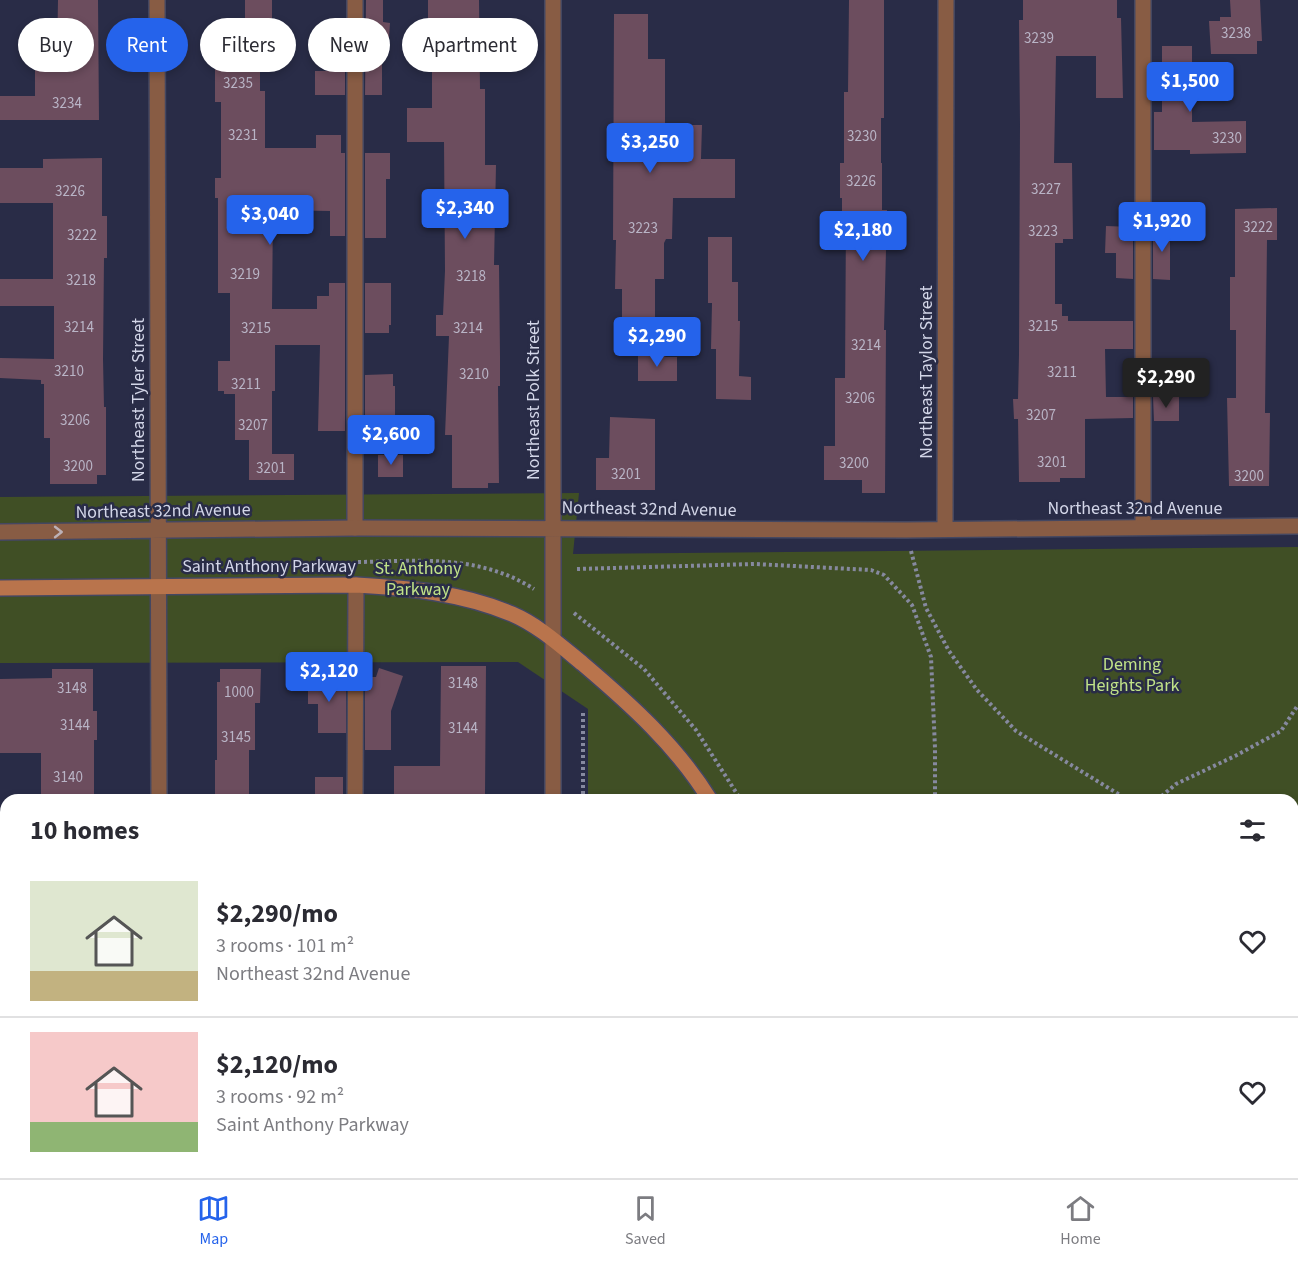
<!DOCTYPE html>
<meta charset="utf-8">
<style>
body{margin:0;font-family:"Source Sans 3",sans-serif;background:#f7f7f7;color:#2b2b33;height:100vh;display:flex;flex-direction:column;font-size:22px;white-space:nowrap}
*{box-sizing:border-box;margin:0}
p{font-size:20px;color:#7c7c81}
.icon{flex:none;width:33px;height:33px;fill:none;stroke:currentColor;stroke-width:2;stroke-linecap:round;stroke-linejoin:round}
.map{position:relative;flex:1;overflow:hidden}
.sheet{position:absolute;left:0px;top:794px;width:1299px;height:386px;display:flex;flex-direction:column;background:#fff;border-radius:18px 18px 0 0;box-shadow:0 3px 9px #0003}
.sheet>*{flex:none}
.top-card{position:absolute;left:18px;top:18px;width:600px;height:54px;display:flex;gap:12px}
.price{position:absolute;translate:-50% -51px;padding:0 14px;border-radius:6px;background:#2563eb;color:#fff;font-size:20px;line-height:39px;filter:drop-shadow(0 2px 3px #0008)}
.price::after{content:'';position:absolute;left:50%;top:36px;width:18px;height:14px;margin-left:-9px;background:inherit;clip-path:polygon(0 0,100% 0,50% 100%)}
.price.current{background:#222;color:#fff}
ul{padding:0;list-style:none}
li{display:flex;align-items:center;gap:18px;height:150px;padding:0 30px}
li+li{border-top:2px solid #e1e1e2}
li span{display:grid;place-items:center;flex:none;width:168px;height:120px;border-radius:0px;color:#555}
li>.icon{margin-inline-start:auto}
span .icon{width:72px;height:72px;fill:#fffc;stroke-width:1}
li b{font-size:26px}
h2{display:flex;justify-content:space-between;align-items:center;height:72px;padding:0 30px;font-size:26px}
.pill{padding:0 21px;border-radius:27px;background:#fff;box-shadow:0 3px 9px #0003;font-size:21px;line-height:54px}
.pill.current{background:#2563eb;color:#fff}
.tab-bar{display:flex;justify-content:space-around;align-items:center;height:84px;border-top:2px solid #e1e1e2;background:#fff;font-size:16px;color:#7c7c81}
.tab-bar a{display:grid;justify-items:center;gap:3px}
.tab-bar .current{color:#2563eb}
.map>svg:first-child{display:block}
</style>
<div class="map">
<svg width="1298" height="1178" viewBox="0 0 1298 1178">
<rect width="100%" height="100%" fill="#292c47"/>
<path fill="#404f25" d="M579,493L573,554L1298,547V1178H588V1173H1293V800L588,799V709L518,662L0,663V497Z"/>
<path fill="#6c4d5e" d="M58,0H98L99,120H0V96H35V56H57Z
M245,0H272V51H260V91H265V148H316V135H341V153H345V236H330V211L273,210L272,309H317V296H329V283H345V431H318L320,345H275V391H272V454H294V480H249V440H235V394H224V391H218V361H230V293H218V198H215V178H221V102H215V51H213V25H245Z
M366,0H383V22L390,23L388,52L382,51V95H365Z
M428,0H479L480,89H485V165H496L494,265H499L500,356V386H498L499,483H488V488H452V435H445L449,336H436V315H443L445,271L444,142H407V108H432V58H428Z
M849,0H884V118H881V163H882V210H887L884,330H886L885,493H862V480H824V446H835V378H845L846,216H842V198H840V163H844V92H848Z
M1023,0H1117V18H1121L1123,98H1096V56H1056L1054,163H1072L1073,239H1063V243H1055V304H1062V316H1068V321H1133V349H1105L1106,397H1133V418L1085,419V478H1060V482H1019L1018,419H1014L1013,399H1018L1019,354L1020,125L1019,20H1023Z
M1230,0H1260L1262,41H1257V54H1211L1209,21H1220V17H1231Z
M614,14H648V59H665V125H702L701,159H735V198H673L672,239H666L664,243V279H655V342H625V329H622V289H615L616,240H613Z
M330,44H345V95H315V71H330Z
M1162,46H1192V122L1246,121V153L1190,154V150H1154V112H1162Z
M365,153H390V179H386V238H365Z
M102,158V216H107V258H104L103,359L104,407H106V475H97V484H50V438H44V384H41V380L0,378V358L54,359V306H0V279H53V203H0V168H43V159Z
M1277,208V240H1267L1265,413H1270L1269,486H1229L1227,398H1236V330H1230V277H1235V209Z
M1106,226L1133,227V279L1116,278V253H1105Z
M1153,227H1170V280L1153,279Z
M708,237H732V282H738V321H740L739,376L751,377V400L716,399V349H711L712,303H708Z
M365,283H391V325H389V333H365Z
M638,354H661L666,357H677V381H638Z
M393,374V386H395V432H365V375Z
M1153,397H1179V421H1154Z
M610,417L655,419V490H596V458H609Z
M378,455H403V477H378Z
M441,666H486L485,795H421V797H394V766H440Z
M379,668L403,676L391,711V750H365V677H376Z
M52,669H93V711H97V740H94V794H41V753H0V679L52,678Z
M220,669H261L260,703H255V750H249V797H215V760H217V682H220Z
M308,677H346V733H318V704H308Z
M315,777H343V800H315Z"/>
<g fill="none" stroke-linecap="round" stroke-linejoin="round">
<defs>
<path id="lane" d="M355,0V528
M1143,0V527
M355,800L356,585
M354,1178V1173"/>
<path id="street" d="M157,0L159,800
M945,529L946,0
M0,532L355,528L906,530L1298,526
M553,800V0
M160,1173V1178
M552,1178V1173"/>
<path id="secondary" d="M0,588L356,585C410,588 462,593 512,614C538,625 561,646 583,664C630,704 677,746 710,800
M916,1173L920,1178"/>
</defs>
<use href="#lane" stroke="#444761" stroke-width="18"/>
<use href="#street" stroke="#444761" stroke-width="18"/>
<use href="#secondary" stroke="#444761" stroke-width="18"/>
<path stroke="#86899f" stroke-width="4" stroke-dasharray="3 3" stroke-linecap="butt" d="M911,551L926,608L949,651L977,690L1016,731L1128,800
M358,562C419,561 479,554 534,589
M577,569L755,564L871,570L884,575L912,605L931,657L935,748V800
M574,613L644,669L696,730L741,800
M583,800V713
M1157,800L1176,784L1235,756L1281,731L1298,705
M973,1173L976,1178
M1165,1173L1170,1178
M1174,1173L1177,1178
M582,1178V1173"/>
<use href="#lane" stroke="#885c44" stroke-width="15"/>
<use href="#street" stroke="#885c44" stroke-width="15"/>
<use href="#secondary" stroke="#b9744c" stroke-width="15"/>
</g>
<defs><path id="oneway-chevron" d="M-2-3.5L2.5 0L-2 3.5" fill="none" stroke-width="1.6" stroke-linecap="round" stroke-linejoin="round" transform="scale(1.5)"/></defs>
<use stroke="#bcb1b7" href="#oneway-chevron" transform="translate(58 532)"/>
<g text-anchor="middle" dominant-baseline="central" stroke-width="5" stroke-linejoin="round" paint-order="stroke">
<g font-size="15" fill="#b9b4c6">
<text x="1236" y="33">3238</text>
<text x="1039" y="38">3239</text>
<text x="238" y="83">3235</text>
<text x="67" y="103">3234</text>
<text x="243" y="135">3231</text>
<text x="862" y="136">3230</text>
<text x="1227" y="138">3230</text>
<text x="861" y="181">3226</text>
<text x="1046" y="189">3227</text>
<text x="70" y="191">3226</text>
<text x="1258" y="227">3222</text>
<text x="643" y="228">3223</text>
<text x="1043" y="231">3223</text>
<text x="82" y="235">3222</text>
<text x="245" y="274">3219</text>
<text x="471" y="276">3218</text>
<text x="81" y="280">3218</text>
<text x="1043" y="326">3215</text>
<text x="79" y="327">3214</text>
<text x="256" y="328">3215</text>
<text x="468" y="328">3214</text>
<text x="866" y="345">3214</text>
<text x="69" y="371">3210</text>
<text x="1062" y="372">3211</text>
<text x="474" y="374">3210</text>
<text x="246" y="384">3211</text>
<text x="860" y="398">3206</text>
<text x="1041" y="415">3207</text>
<text x="75" y="420">3206</text>
<text x="253" y="425">3207</text>
<text x="1052" y="462">3201</text>
<text x="854" y="463">3200</text>
<text x="78" y="466">3200</text>
<text x="271" y="468">3201</text>
<text x="626" y="474">3201</text>
<text x="1249" y="476">3200</text>
<text x="463" y="683">3148</text>
<text x="72" y="688">3148</text>
<text x="239" y="692">1000</text>
<text x="75" y="725">3144</text>
<text x="463" y="728">3144</text>
<text x="236" y="737">3145</text>
<text x="68" y="777">3140</text>
</g>
<g font-size="18" fill="#d3d6e8" stroke="#292c47">
<text transform="translate(926 372) rotate(-90)">Northeast Taylor Street</text>
<text transform="translate(138 400) rotate(-90)">Northeast Tyler Street</text>
<text transform="translate(533 400) rotate(-90)">Northeast Polk Street</text>
<text x="1135" y="508">Northeast 32nd Avenue</text>
<text transform="translate(649 509) rotate(1)">Northeast 32nd Avenue</text>
<text transform="translate(163 511) rotate(-1)">Northeast 32nd Avenue</text>
<text x="269" y="566">Saint Anthony Parkway</text>
</g>
<g font-size="18" fill="#c1e388" stroke="#292c47">
<text x="418" y="568">St. Anthony<tspan x="418" dy="21">Parkway</tspan></text>
<text x="1132" y="664">Deming<tspan x="1132" dy="21">Heights Park</tspan></text>
</g>
</g>
</svg>
<b class="price" style="left:1190px;top:113px">$1,500</b>
<b class="price" style="left:650px;top:174px">$3,250</b>
<b class="price" style="left:465px;top:240px">$2,340</b>
<b class="price" style="left:270px;top:246px">$3,040</b>
<b class="price" style="left:1162px;top:253px">$1,920</b>
<b class="price" style="left:863px;top:262px">$2,180</b>
<b class="price" style="left:657px;top:368px">$2,290</b>
<b class="price current" style="left:1166px;top:409px">$2,290</b>
<b class="price" style="left:391px;top:466px">$2,600</b>
<b class="price" style="left:329px;top:703px">$2,120</b>
<div class="top-card">
<a class="pill">Buy</a>
<a class="pill current">Rent</a>
<a class="pill">Filters</a>
<a class="pill">New</a>
<a class="pill">Apartment</a>
</div>
<section class="sheet">
<h2>10 homes<svg class="icon" aria-label="filters" viewBox="0 0 24 24"><path d="M4 7h16M4 17h16"/><circle cx="9" cy="7" r="2"/><circle cx="15" cy="17" r="2"/></svg></h2>
<ul>
<li><span style="background:linear-gradient(#dfe7d0 75%,#c2b280 0)"><svg class="icon" aria-label="home" viewBox="0 0 24 24"><path d="M3 11l9-7 9 7M6 9v11h12V9"/></svg></span><div><b>$2,290/mo</b><p>3 rooms · 101 m²</p><p>Northeast 32nd Avenue</p></div><svg class="icon" aria-label="heart" viewBox="0 0 24 24"><path d="M12 20l-8-8c-3-5 5-10 8-4 3-6 11-1 8 4z"/></svg></li>
<li><span style="background:linear-gradient(#f6c9c9 75%,#8fb573 0)"><svg class="icon" aria-label="home" viewBox="0 0 24 24"><path d="M3 11l9-7 9 7M6 9v11h12V9"/></svg></span><div><b>$2,120/mo</b><p>3 rooms · 92 m²</p><p>Saint Anthony Parkway</p></div><svg class="icon" aria-label="heart" viewBox="0 0 24 24"><path d="M12 20l-8-8c-3-5 5-10 8-4 3-6 11-1 8 4z"/></svg></li>
</ul>
</section>
</div>
<nav class="tab-bar">
<a class="current"><svg class="icon" aria-label="map" viewBox="0 0 24 24"><path d="M3 6l6-2 6 2 6-2v14l-6 2-6-2-6 2zM9 4v14M15 6v14"/></svg>Map</a>
<a><svg class="icon" aria-label="saved" viewBox="0 0 24 24"><path d="M7 4h10v16l-5-4-5 4z"/></svg>Saved</a>
<a><svg class="icon" aria-label="home" viewBox="0 0 24 24"><path d="M3 11l9-7 9 7M6 9v11h12V9"/></svg>Home</a>
</nav>
